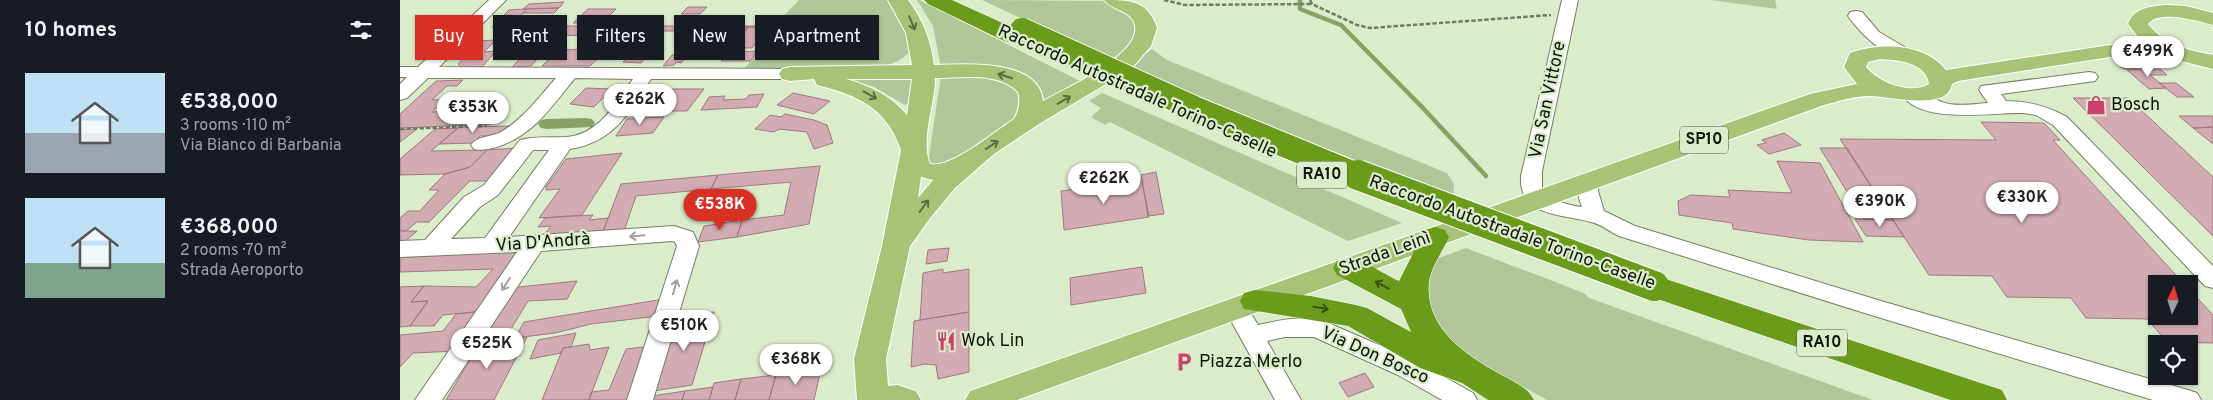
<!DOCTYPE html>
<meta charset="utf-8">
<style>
body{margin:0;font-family:Overpass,sans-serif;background:#20242c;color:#f1f3f6;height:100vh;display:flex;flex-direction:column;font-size:19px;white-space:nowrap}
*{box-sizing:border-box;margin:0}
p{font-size:16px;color:#9ea1a6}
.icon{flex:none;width:28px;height:28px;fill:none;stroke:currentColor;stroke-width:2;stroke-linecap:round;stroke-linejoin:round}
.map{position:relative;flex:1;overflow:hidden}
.side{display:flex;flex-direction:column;background:#171b24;width:400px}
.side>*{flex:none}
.top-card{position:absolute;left:15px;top:15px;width:475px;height:45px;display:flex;gap:10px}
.needle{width:32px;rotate:4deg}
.tools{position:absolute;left:1748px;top:275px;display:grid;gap:10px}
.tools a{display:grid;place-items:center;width:50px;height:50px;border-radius:0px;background:#171b24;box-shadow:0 1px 4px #0004;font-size:25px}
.price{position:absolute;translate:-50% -42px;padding:0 11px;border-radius:18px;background:#fff;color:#222;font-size:16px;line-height:32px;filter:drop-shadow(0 1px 2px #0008)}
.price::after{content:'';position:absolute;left:50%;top:30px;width:15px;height:11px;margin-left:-8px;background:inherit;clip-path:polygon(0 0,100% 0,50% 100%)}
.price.on{background:#d93025;color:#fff}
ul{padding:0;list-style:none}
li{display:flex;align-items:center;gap:15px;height:125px;padding:0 25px}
li span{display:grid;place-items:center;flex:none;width:140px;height:100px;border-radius:0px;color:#555}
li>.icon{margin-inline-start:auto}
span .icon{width:60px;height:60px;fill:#fffc;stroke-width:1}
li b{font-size:21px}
h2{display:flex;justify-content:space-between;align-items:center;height:60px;padding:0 25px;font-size:21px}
.tag{padding:0 18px;border-radius:0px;background:#171b24;box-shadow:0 1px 4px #0004;font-size:18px;line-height:45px}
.tag.on{background:#d93025;color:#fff}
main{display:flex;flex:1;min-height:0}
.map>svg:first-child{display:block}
</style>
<main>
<section class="side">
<h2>10 homes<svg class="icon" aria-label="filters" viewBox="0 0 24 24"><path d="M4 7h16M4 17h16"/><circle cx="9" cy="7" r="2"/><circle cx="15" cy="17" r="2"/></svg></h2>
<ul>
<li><span style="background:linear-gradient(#bfe0f5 60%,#9aa5b1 0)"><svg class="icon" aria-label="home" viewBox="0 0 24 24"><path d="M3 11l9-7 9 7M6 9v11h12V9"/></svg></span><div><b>€538,000</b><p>3 rooms · 110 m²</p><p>Via Bianco di Barbania</p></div></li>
<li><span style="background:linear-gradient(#bfe0f5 65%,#7fa58c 0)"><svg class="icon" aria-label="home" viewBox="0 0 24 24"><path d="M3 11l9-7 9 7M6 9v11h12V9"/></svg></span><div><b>€368,000</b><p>2 rooms · 70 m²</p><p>Strada Aeroporto</p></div></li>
</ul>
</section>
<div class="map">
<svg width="1813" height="400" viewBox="0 0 1813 400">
<rect width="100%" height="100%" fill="#dbeccb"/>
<path fill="#b0c79a" d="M399,0H491L497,5L513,50L498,61L484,67L344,69L379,25H375Z
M517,0H519L684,83L639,111L631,83L541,68L533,26Z
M582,0L704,1C724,9 734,13 740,34L721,60L709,59Z
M1311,0H1375L1377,9Z
M752,49L767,60L1047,173L1054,184L1053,199L888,134L750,77L729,66Z
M582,74L620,86L624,112L557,164L532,167L528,162L541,76Z
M513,75L510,103L505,105L474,87L434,76Z
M702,93L1002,223L948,241L710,122L705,125L691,117L701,108L689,101Z
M1066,248L1184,293L1189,298L1473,400H1147L1082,364L1045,342L1030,323L1023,278L1036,259Z"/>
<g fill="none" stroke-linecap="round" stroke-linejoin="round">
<path stroke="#86a367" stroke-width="4.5" d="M900,0V9L941,25L1022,107L1086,176"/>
<path fill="#86a367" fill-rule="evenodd" d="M186,118L192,119L195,123L192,127L147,129L141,128L138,124L141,120L147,119Z"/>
</g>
<path fill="#d3acb3" stroke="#9e7980" d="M164,2L159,8L123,9L129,4Z
M288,7H307L300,14H281Z
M159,8L154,13H123L127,9Z
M123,9H127L111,26L92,27L109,10Z
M188,9H216L202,23H173Z
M165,26H205L195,36L157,35Z
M248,26H283L277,31H243Z
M299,26H376L370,35H362L368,27H332L327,31H308L296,46L282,45Z
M332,27H348L335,43H298L308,31H327Z
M348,27H368L352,48H331Z
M96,40L84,52L96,51L82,67L62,68L58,64L68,54H65L77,41Z
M249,40H262L256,46L243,45Z
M148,47L131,66L112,67L121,58H113L122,49Z
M184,49V51L205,52L190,66H142L159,50Z
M232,49H255L241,63L223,62L228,57H223Z
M293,49H332L325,56H287L281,63L277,62L274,65L263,66L272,55L289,53Z
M358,51L350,61H321L329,52Z
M1720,66H1738L1742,69H1724Z
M1760,69L1767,75H1750L1766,88L1749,89L1727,70Z
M63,80L57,86H47L32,100L88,97L81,104L37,107L32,112L105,108L91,124L0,128V114L36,81Z
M1759,83H1776L1794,97H1777Z
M186,88L212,89L194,107L170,104Z
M255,89H304L287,111H236Z
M393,93L430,101L414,114L377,105Z
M364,94L357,107L301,110L309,97L325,96L323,100L346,99L349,95Z
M1673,98H1728L1813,177V236Z
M385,114L414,120L427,125L433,143L414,149L407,132L379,129L374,132L355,129L370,115L381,117Z
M1779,116H1813V127L1793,128Z
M264,117L253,133L216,136L227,119Z
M1581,122L1644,123L1660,140H1653L1784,284H1756V316H1789V289L1813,315V343L1767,342L1747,319L1686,318L1671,298L1607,297L1592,276L1529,275L1440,139L1596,140Z
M110,126L100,136H80L73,143L39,144L59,127Z
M1813,127V144L1793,128Z
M58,128L31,151L87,150L70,167L45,174L0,175V159L35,129Z
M17,129L0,142V130Z
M1384,133L1401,145L1369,154L1357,145L1366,143L1362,140Z
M118,148L94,181H70L29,222H17L6,231L0,230V218L8,211H20L39,190H29L45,174L70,167L87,150Z
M1420,148H1447L1493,220L1464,219Z
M222,153L182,215L139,218L160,189L146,190V187L166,159Z
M1377,161L1420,163L1463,242L1409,240L1333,229L1332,223L1279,215L1278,201L1291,195L1330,197L1328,190L1392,193Z
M420,166L409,224L337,237L342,220L384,215L391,182L311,189L318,175Z
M756,172L764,214L748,216L741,175Z
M318,175L311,189L236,196L224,231L202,234L221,184Z
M742,180L749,217L664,230L661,191Z
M193,215L189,220L208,218L202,234L142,238L151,226L138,227L145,218Z
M1455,219L1493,220L1504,237L1466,236Z
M342,220L337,237L298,242L304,226Z
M0,231H17L0,246Z
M549,248L547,261L526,264L528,250Z
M126,250L84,311L43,315L34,326H10L28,301L11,302L24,286L76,287L93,269L0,272V254Z
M742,267L746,293L671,305L670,278Z
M543,269V273L569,269V312L520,320L523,273Z
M177,281L167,299L128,301L105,339L74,342L109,288Z
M24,286L11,302L28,301L10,326L0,327V287Z
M264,299L258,316L191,324L155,333L115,338L124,322Z
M84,311L58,351L13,353L0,367V335L43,331L56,314Z
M314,312L292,385L253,391L278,317Z
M569,312V372L538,379L536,365L525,364L511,367L514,321Z
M176,333L171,347L163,348L161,353L130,359L138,340Z
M127,337L94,400H46L80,343Z
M189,344L190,350L209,347L189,400H142L163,348Z
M251,346L232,400H189L191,392L209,390L226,349Z
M421,369L414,400H369L376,375Z
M965,373L974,387L948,397L939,383Z
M376,375L369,400H335L341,379Z
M341,379L335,400H309L314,383Z
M313,387L309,400H282L285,391Z
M285,391L282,400H251L252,396Z"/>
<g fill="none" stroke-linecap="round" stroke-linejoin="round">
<defs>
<path id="minor" d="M89,0H106L39,67L390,69L396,70L399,74L396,78L390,79H251C229,113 214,142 170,149L109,237L274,226L293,232L299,246L253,400H227L277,246L275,242L272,241L141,251L42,400H15L117,252L0,257V241L25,240L64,197L84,185L120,140C135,136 151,138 166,137C199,135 216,103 233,79L175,78C151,107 134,135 97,147C88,149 82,151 74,149L71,145C77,136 90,137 99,133C123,120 138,98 156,78H28L7,98L0,100V84L7,77H0V67H18ZM133,150H149L85,238L51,239L80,207L98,195Z
M1162,0H1178L1142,171V189C1151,201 1167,205 1182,207C1178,196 1175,187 1182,176L1189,174L1196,176L1199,181L1198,191L1204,211L1235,226L1481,301L1788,390L1797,393L1801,400H1753L1471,315L1219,236C1210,232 1201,224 1191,222C1164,214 1118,217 1121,176Z
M1456,11L1462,12L1479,32L1511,51L1514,55L1511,59C1490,64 1459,32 1448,16L1450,12Z
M1689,72L1695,73L1698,77L1695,81L1601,94L1606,101C1629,101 1647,106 1667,117L1813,266V288L1805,286L1653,125L1636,115L1624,113C1593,112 1522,125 1502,95L1504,91C1520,87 1533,101 1549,104C1562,106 1575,104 1588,103L1579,90L1581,86Z
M836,299L844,302L858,325C880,320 904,315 926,322L1016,361L1073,393L1077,400H1042L998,375L914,337H885L867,341L901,400H875L824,308L828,302Z"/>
<path id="major" d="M488,0H508C523,20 531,41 534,65C564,64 639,58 643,101C664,89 747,53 734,22C729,10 711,10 704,0C729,0 748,0 757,28L751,46L731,69L639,124L594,154L555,188L531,217L510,246L486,359L488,386L497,385L516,391L521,400H457L454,359L482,246L501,150C487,108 457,95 417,85L414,79L390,81L382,79L379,74L382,69L390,67L512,65L506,33ZM535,78C560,78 598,71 618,92C621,102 619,110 614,119C595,131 551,169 530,164C520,138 535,106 535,78ZM446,79H512L507,115C491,96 471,86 446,79ZM521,177L533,180L518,198Z
M1767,5L1786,6L1813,13V25C1798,21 1759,9 1748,24C1763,44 1790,51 1813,55V69L1773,59L1749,55L1710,57L1558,81L1552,84C1548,112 1488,96 1470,96C1454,96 1439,101 1424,105L617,400H565L570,391L1410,94L1457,84L1444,67L1450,53C1480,42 1525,43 1546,70L1710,45L1743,43L1728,24C1733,8 1751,6 1767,5ZM1480,59C1498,60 1526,62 1529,84C1511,95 1479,83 1466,67L1468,62Z"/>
<path id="highway" d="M524,0H552L620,31L623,36L620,41L612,43L604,41L528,4Z
M1035,227L1045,230L1049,237C1043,251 1031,267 1029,282C1024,326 1064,354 1098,373C1112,381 1127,386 1134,400H1088L1062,383L1020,368L948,326L844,309L840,301L844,293L855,290L911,296L956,305L967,308L1011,332L1001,309L937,275L933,268L937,261C959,255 980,272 999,281L1025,230Z
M1254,275L1602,390L1607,400H1550L1243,294L1239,286L1243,278Z"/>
</defs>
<use href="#minor" stroke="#717f62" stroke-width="2"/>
<use href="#major" stroke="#fff" stroke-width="2"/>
<use href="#highway" stroke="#fff" stroke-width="1"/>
<path stroke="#717c67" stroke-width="2.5" stroke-dasharray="4.5 2" stroke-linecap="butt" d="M764,0L785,5L912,4
M910,0L912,4L957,25L970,28L1151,15
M0,129L87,126"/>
<use href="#minor" fill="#fff" fill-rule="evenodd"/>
<use href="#major" fill="#a6c376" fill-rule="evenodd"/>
<use href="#highway" fill="#6a9b1a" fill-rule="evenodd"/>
<defs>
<path id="highway-bridge-far1" d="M622,30L794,108L962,177"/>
<path id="highway-bridge" d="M958,175L1254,286"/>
</defs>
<use href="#highway-bridge-far1" stroke="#fff" stroke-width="26" stroke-linecap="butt"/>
<use href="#highway-bridge" stroke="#fff" stroke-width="32" stroke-linecap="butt"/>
<use href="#highway-bridge-far1" stroke="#6a9b1a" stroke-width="24"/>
<use href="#highway-bridge" stroke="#6a9b1a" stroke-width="30"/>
</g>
<defs><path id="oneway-shaft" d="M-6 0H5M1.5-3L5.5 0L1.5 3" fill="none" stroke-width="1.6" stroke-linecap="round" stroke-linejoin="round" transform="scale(1.25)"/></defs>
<g stroke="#5b6c40">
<use href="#oneway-shaft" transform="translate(512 23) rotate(67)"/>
<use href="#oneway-shaft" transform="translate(605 76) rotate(-162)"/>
<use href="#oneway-shaft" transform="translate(470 95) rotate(29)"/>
<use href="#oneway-shaft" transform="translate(664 100) rotate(-31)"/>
<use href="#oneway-shaft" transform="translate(592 145) rotate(-33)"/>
<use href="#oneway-shaft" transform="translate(524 206) rotate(-53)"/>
</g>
<g stroke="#9fa19d">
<use href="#oneway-shaft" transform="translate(237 236) rotate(175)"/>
<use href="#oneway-shaft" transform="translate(106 284) rotate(124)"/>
<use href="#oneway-shaft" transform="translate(275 287) rotate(-74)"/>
</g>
<g stroke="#385111">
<use href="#oneway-shaft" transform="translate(982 285) rotate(-152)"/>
<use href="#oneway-shaft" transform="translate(921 308) rotate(9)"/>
</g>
<defs>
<symbol id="shop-bare" viewBox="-9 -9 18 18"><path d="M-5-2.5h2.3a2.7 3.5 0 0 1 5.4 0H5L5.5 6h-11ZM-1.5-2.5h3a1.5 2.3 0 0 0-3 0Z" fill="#cd406b" stroke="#dbeccb" stroke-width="2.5" paint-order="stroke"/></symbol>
<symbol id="restaurant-bare" viewBox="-9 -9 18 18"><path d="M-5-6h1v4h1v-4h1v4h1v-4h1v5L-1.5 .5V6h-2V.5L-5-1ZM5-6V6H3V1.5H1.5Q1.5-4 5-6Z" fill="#cd406b" stroke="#dbeccb" stroke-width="2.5" paint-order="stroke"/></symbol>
<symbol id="parking-bare" viewBox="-9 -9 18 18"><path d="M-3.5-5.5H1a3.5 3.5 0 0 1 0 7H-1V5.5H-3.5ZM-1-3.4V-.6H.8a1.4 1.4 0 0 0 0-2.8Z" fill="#cd406b" stroke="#dbeccb" stroke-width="2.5" paint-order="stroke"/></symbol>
</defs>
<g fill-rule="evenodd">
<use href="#shop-bare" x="1682" y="91" width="28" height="28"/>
<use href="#restaurant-bare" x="532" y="327" width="28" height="28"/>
<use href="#parking-bare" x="770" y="348" width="28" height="28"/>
</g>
<g text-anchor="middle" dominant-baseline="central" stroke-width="4.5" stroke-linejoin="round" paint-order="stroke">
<g fill="#dbeccb" stroke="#4d5644" stroke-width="1">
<rect x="1280" y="126.5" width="48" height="27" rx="4"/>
<rect x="897" y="161.5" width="50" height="27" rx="4"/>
<rect x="1397" y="329.5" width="50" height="27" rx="4"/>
</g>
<g font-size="16" font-weight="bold" fill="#10150a">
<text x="1304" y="140">SP10</text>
<text x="922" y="175">RA10</text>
<text x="1422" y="343">RA10</text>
</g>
<g font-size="18" fill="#10150a" stroke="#dbeccb">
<text transform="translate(737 92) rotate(24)">Raccordo Autostradale Torino-Caselle</text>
<text transform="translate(1148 100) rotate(-78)">Via San Vittore</text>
<text transform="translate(1112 233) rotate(20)">Raccordo Autostradale Torino-Caselle</text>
<text transform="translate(143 243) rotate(-4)">Via D'Andrà</text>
<text transform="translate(985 254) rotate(-20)">Strada Leinì</text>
<text transform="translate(975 356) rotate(24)">Via Don Bosco</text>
</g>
<g font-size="18" fill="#10150a" stroke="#dbeccb" text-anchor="start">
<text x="1711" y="105">Bosch</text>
<text x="561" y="341">Wok Lin</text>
<text x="799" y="362">Piazza Merlo</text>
</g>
</g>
</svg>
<div class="tools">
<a><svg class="needle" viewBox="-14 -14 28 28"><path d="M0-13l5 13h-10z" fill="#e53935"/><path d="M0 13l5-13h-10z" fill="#9ea1a6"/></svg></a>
<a><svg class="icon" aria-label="locate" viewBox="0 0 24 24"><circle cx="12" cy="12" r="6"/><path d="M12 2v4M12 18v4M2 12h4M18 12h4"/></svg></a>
</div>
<b class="price" style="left:1748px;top:78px">€499K</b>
<b class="price" style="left:240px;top:126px">€262K</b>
<b class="price" style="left:73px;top:134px">€353K</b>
<b class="price" style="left:704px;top:205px">€262K</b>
<b class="price" style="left:1622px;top:224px">€330K</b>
<b class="price" style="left:1480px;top:228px">€390K</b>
<b class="price on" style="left:320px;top:231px">€538K</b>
<b class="price" style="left:284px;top:352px">€510K</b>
<b class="price" style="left:87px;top:370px">€525K</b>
<b class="price" style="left:396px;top:386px">€368K</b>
<div class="top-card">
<a class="tag on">Buy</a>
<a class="tag">Rent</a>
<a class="tag">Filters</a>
<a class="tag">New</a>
<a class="tag">Apartment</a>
</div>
</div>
</main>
